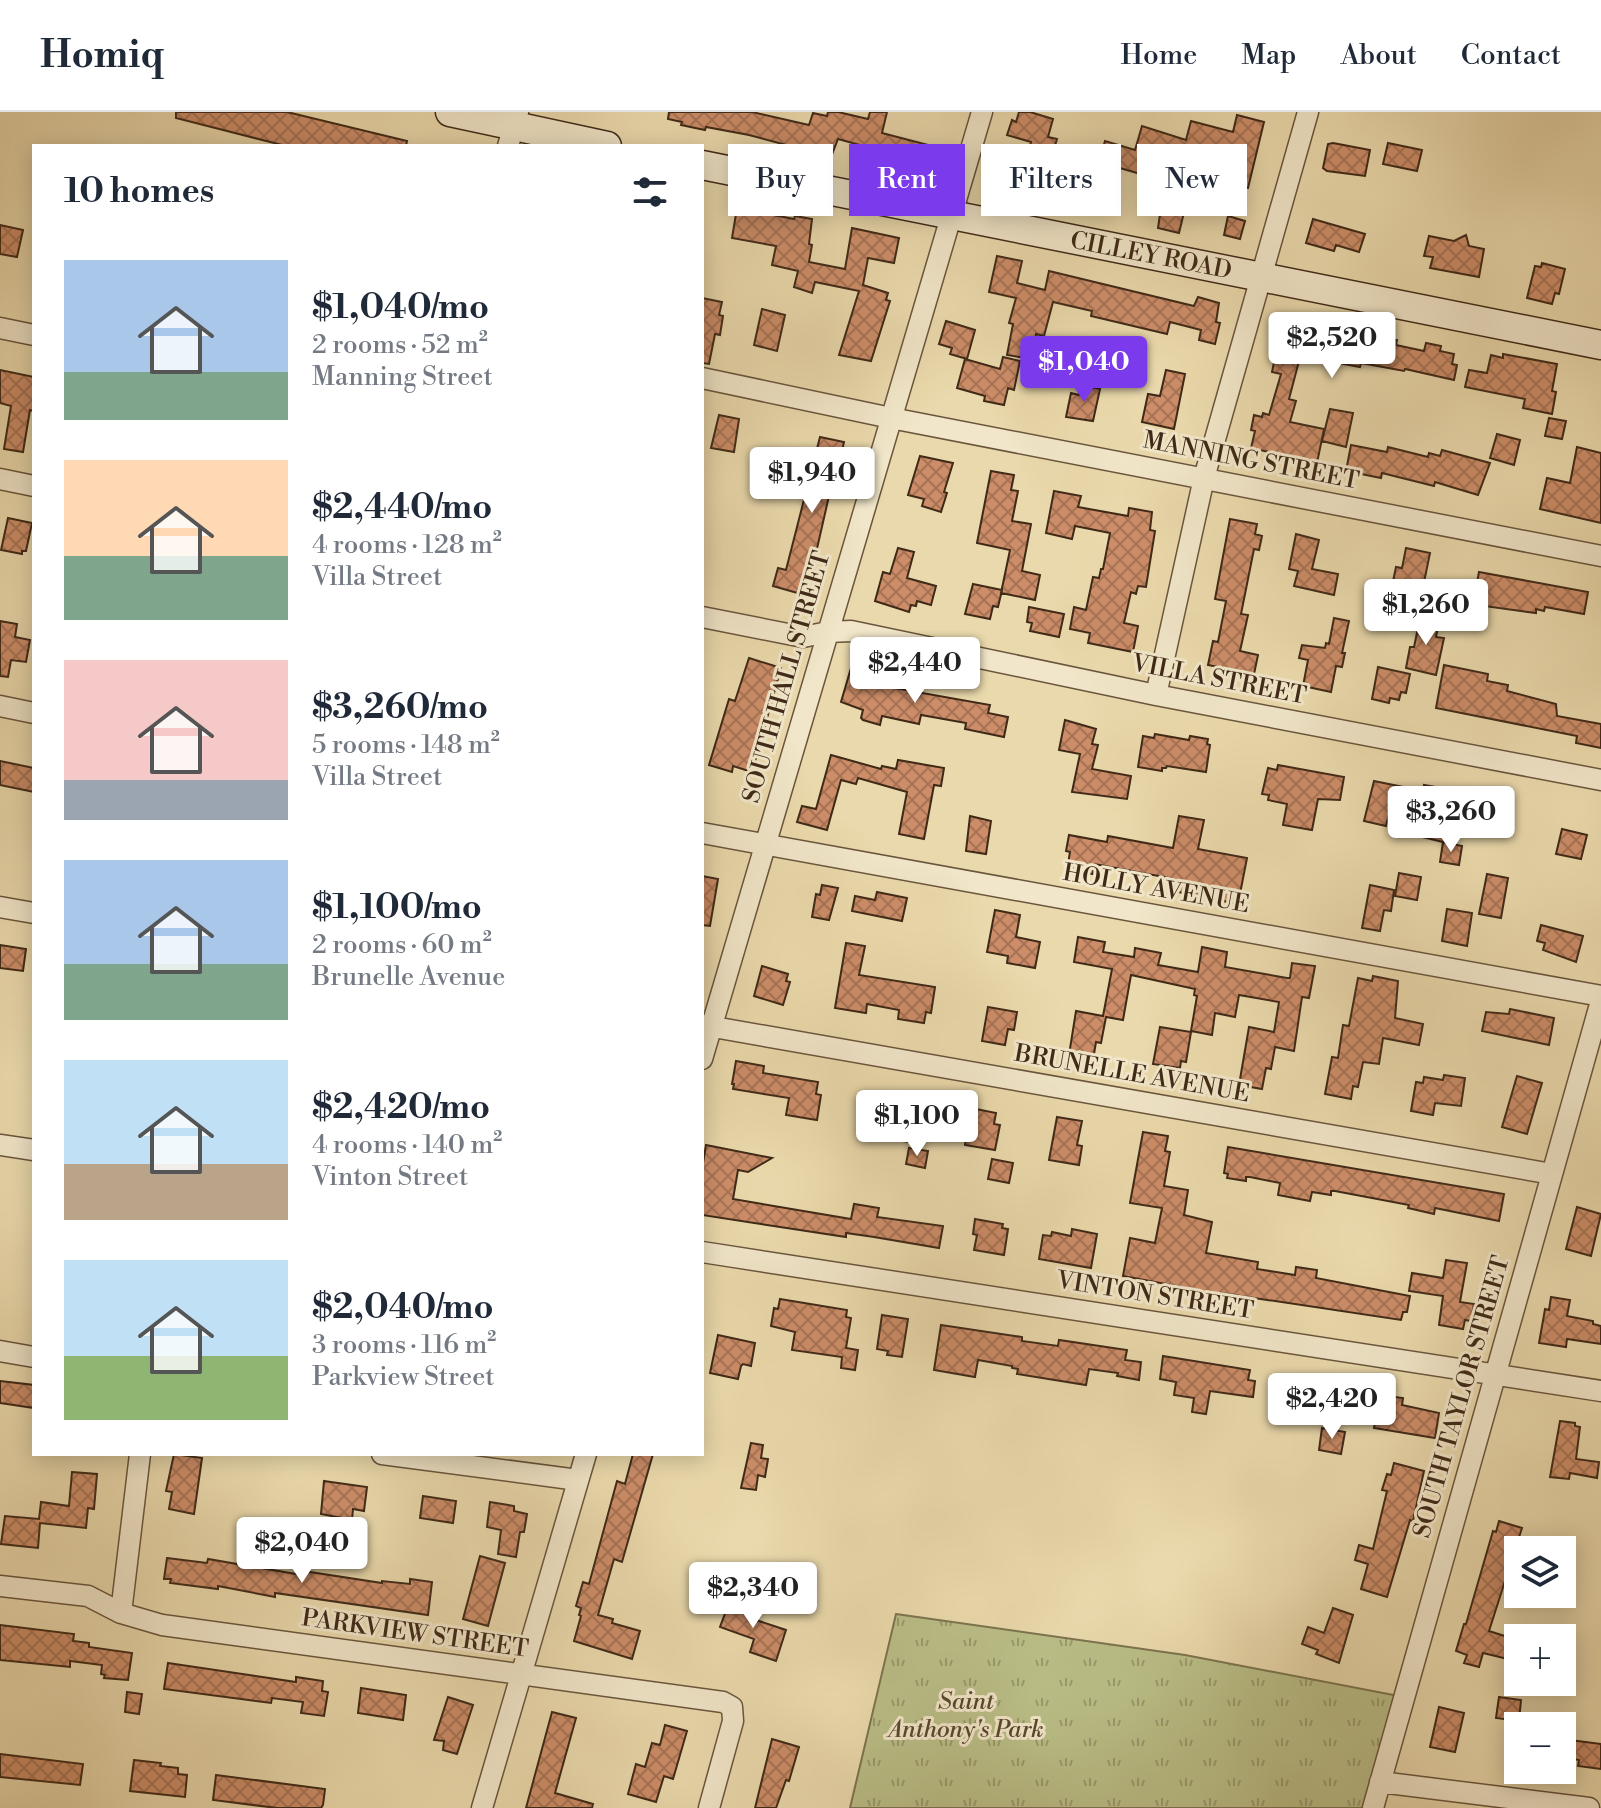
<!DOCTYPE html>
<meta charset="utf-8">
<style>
body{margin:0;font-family:"Libre Bodoni",serif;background:#f2f2f3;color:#1f2937;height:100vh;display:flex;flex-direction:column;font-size:30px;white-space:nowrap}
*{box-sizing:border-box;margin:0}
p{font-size:26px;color:#747a83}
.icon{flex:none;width:44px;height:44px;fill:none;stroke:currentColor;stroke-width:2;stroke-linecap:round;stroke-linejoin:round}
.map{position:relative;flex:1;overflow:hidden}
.drawer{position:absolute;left:32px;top:32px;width:672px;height:1312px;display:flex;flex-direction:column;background:#fff;border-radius:0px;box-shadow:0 4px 20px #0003}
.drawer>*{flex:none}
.top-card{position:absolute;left:728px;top:32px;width:752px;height:72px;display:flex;gap:16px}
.tools{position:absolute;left:1504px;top:1424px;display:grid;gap:16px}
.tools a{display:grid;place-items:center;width:72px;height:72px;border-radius:0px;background:#fff;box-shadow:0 4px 20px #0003;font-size:40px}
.price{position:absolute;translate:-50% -68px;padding:0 18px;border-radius:8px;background:#fff;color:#222;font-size:26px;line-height:52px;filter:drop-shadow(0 2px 4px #0008)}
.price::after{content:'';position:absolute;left:50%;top:48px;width:24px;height:18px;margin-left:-12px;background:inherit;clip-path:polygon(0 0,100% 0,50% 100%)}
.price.on{background:#7c3aed;color:#fff}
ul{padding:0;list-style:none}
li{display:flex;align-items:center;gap:24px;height:200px;padding:0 32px}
li span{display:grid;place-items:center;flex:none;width:224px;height:160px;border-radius:0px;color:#555}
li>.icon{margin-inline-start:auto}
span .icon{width:96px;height:96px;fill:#fffc;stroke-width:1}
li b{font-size:34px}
h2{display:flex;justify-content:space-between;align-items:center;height:96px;padding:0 32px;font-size:34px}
.pill{padding:0 28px;border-radius:0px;background:#fff;box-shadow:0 4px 20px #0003;font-size:28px;line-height:72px}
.pill.on{background:#7c3aed;color:#fff}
header{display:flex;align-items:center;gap:48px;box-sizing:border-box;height:112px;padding:0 40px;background:#fff;border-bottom:2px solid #e0e1e3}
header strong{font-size:38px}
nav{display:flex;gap:44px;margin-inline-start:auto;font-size:28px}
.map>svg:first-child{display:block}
</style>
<header>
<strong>Homiq</strong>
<nav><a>Home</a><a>Map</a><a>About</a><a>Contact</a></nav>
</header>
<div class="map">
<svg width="1601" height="1696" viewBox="0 0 1601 1696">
<defs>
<pattern id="park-tufts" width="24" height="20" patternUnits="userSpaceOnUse" patternTransform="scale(2)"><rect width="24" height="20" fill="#babe87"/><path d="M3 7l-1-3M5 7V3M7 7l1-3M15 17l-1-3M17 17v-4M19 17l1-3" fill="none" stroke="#999a6d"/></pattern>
<pattern id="building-cross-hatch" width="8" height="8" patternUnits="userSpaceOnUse" patternTransform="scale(2)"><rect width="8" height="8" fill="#cc8d68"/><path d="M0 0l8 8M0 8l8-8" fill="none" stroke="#a77355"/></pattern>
</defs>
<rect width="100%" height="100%" fill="#ead9ac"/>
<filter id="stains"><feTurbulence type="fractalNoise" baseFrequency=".0025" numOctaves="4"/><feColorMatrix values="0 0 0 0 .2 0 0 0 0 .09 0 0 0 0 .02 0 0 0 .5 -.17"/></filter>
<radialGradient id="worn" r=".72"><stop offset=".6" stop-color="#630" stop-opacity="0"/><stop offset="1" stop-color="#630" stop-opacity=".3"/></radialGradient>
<path fill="url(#park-tufts)" stroke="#7c744f" stroke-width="2" d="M896,1502L1185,1543L1404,1585L1373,1696H850Z"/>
<path fill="url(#building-cross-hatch)" stroke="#3f2917" stroke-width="2" d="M176,0H287L407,29L406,34H286L176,6Z
M669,0H752L809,13L813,1L827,4L828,0H838L868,7L870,0H887L882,21L932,34L925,63L883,49L885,40L838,27L831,45L749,23L706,15L705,18L681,13L682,10L668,7Z
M1019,0H1030L1053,7L1048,25L1057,27L1051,47L1107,59L1099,94L1069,87L1072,77L1042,71L1038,88L992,78L998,51L1024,57L1031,30L1007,23L1012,8L1016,10Z
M1237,3L1264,10L1248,76L1226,70L1225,75L1192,67L1179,121L1158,116L1165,69L1099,50L1105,29L1135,38L1142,14L1186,28L1191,9L1233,20Z
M1333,31L1370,38L1365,64L1327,59L1323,56L1328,32Z
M1388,31L1422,38L1417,59L1383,52Z
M737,96L794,107L795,104L812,107L809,132L812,133L809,150L845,157L852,116L899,126L894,151L868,146L863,173L888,181L886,188L890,189L871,249L839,243L859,179L815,170L812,181L794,175L798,159L772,153L776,134L732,126Z
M1228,104L1245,109L1240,127L1224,123Z
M1313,107L1365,122L1359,140L1336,133L1334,139L1306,131Z
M0,113L23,118L17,145L0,142Z
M1466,123L1469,134L1484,137L1479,165L1430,156L1433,145L1424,144L1429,124L1454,129Z
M997,144L1022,149L1017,171L1045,178L1049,159L1194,194L1198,185L1219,191L1216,210L1220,211L1215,232L1199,228L1201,218L1170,210L1167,222L1091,204L1092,199L1053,190L1044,224L1036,222L1031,247L1007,243L1013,212L1009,211L1016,186L989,180Z
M1542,151L1565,157L1559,182L1555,181L1552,192L1527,186L1535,154L1541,155Z
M702,186L722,190L719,203L723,204L720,223L715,222L709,252L702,251Z
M762,197L785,203L777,239L754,233Z
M1283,207L1308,213L1306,221L1337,228L1340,214L1349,216V214L1390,224L1389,227L1397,228L1396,233L1424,239L1426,231L1441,234L1440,239L1454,242L1452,252L1457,253L1454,268L1405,257L1404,259L1361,251L1360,255L1333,250L1335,240L1303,234L1289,287L1296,289L1290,310L1324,317L1317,351L1251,336L1255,319L1251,318L1254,303L1262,305L1263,301L1269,303L1281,262L1272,260Z
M946,209L975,218L967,247L950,242L952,236L939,232Z
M1503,242L1557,252L1552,279L1556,280L1552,302L1523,296L1525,287L1465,275L1469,258L1487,261L1491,243L1503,246Z
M1003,245L1020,249L1014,278L1008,276L1004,293L984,289L985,284L957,276L965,247L1000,257Z
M1108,246L1134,251L1128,274L1103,269Z
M0,258L34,265V299L30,298L23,340L4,337L11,294L0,291Z
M1166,258L1185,262L1174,317L1142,310L1148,282L1160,284Z
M1081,273L1100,277L1093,309L1066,305L1071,281L1079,283Z
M1330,297L1353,301L1346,335L1322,329Z
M719,303L739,307L734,340L711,336Z
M1549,306L1566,309L1562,327L1545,324Z
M1497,322L1520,328L1514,353L1490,346Z
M820,325L844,330L832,385L829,384L816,441L813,440L801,482L773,474L778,456L786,458Z
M1351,333L1387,340L1388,335L1428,345L1429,341L1440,344L1442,338L1490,351L1478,383L1435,370L1434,374L1382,361L1381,366L1346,359Z
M1577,335L1601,341V411L1540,397L1547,366L1570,371Z
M920,344L953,351L944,380L947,381L941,400L922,394L924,387L908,383Z
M991,359L1014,363L1011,378L1018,379L1012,409L1031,412L1022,459L1040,463L1035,488L1001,481L1010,438L977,431Z
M1054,379L1081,384L1078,395L1128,404L1129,396L1152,400L1150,418L1155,419L1146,475L1138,474L1136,482L1131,480L1124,511L1138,514L1133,540L1088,531L1090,521L1070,517L1074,495L1086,498L1093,465L1099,466L1101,457H1103L1110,421L1075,414L1072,427L1046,421Z
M8,406L32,411L26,439H22V442L1,438Z
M1230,407L1257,412L1255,422L1262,424L1259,438L1254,437L1241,502L1248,503L1240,539L1258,543L1254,562L1208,553L1213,529L1218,530L1226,489L1215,487Z
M1296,422L1319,428L1312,457L1338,462L1334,483L1294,474L1298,459L1289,457Z
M898,436L914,440L907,466L936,474L931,493L917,489L916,494L911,493L909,500L875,489L883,460L890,462Z
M1406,436L1430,441L1422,480L1392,474L1396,455L1402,456Z
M1479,460L1588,480L1584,502L1545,495L1544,499L1536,497V501L1484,494L1485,488L1474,486Z
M973,472L1002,478L998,495L993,494L990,507L965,502Z
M1029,495L1064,502L1059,525L1030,519L1032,511L1027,510Z
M1421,502L1440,505L1436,525L1444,526L1436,563L1406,556L1410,535H1414Z
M1334,506L1349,509L1342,541H1345L1342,555L1336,554L1331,580L1303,574L1308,548L1299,546L1302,533L1325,536L1326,531L1329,532Z
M0,509L17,512L15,525L30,528L26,550L11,548L8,565L0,564Z
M749,546L781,556L752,660L733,654L732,660L709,653L729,587L735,589Z
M1444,553L1488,562L1487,569L1508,573L1507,579L1556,592L1557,604L1601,612V636L1576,631L1577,624L1436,596Z
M1378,555L1410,562L1406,581L1401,580L1399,588L1390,586L1389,591L1372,587Z
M851,556L893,568L894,576L990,593L988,601L1008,605L1004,625L965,617L966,611L921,603L919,612L882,604L880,613L863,608L861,606L863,598L841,590Z
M1065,608L1096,617L1092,632L1098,633L1092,657L1131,664L1127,687L1072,680L1080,642L1059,638Z
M1155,622L1189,628L1190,624L1208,627L1207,632L1210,633L1206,660L1167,654L1166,656H1162V659L1138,655L1143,624L1154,626Z
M831,643L881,657L882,654L896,657L898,648L944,656L941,674L934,673L924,727L899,722L907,680L858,666L856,672L841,668L827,718L797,710L802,694L816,697Z
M0,649L34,656V680L0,673Z
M1278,653L1344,665L1340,688L1318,687L1312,718L1283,713L1287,692L1268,688L1269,683L1262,682L1268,656L1277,658Z
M1374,669L1423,679L1424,673L1452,678L1448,702H1452L1447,731L1414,723L1418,704L1390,698L1386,714L1364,709Z
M970,704L991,709L986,742L966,739Z
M1179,704L1204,708L1198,737L1247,746L1238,792L1173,779L1175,767L1094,752L1093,762L1067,758L1070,740L1066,739L1069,723L1107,730L1108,724L1173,736Z
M1562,717L1587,723L1581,747L1556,742Z
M1443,730L1462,734L1459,753L1440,750Z
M1399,761L1421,765L1417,788L1395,784Z
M1487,762L1508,766L1501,806L1479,802Z
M702,764L718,767L710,814L702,813Z
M822,773L838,776L829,808L812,805L816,782L820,783Z
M1370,773L1394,778L1391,799L1384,798L1380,819L1362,816Z
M877,780L907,786L902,809L852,799L855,784L875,788Z
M1447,797L1472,801L1467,834L1442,829Z
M995,798L1020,803L1016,825L1040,830L1035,856L1007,851L1008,844L987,840Z
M1541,813L1583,824L1576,850L1543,838L1545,831L1537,829Z
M1078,825L1105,830L1103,840L1134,845L1135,836L1161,841L1158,853L1198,860L1202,835L1227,840L1225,855L1287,866H1290L1292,851L1315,854L1309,886L1302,885L1294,939L1275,935L1271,957L1266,956L1262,977L1239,973L1249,915L1274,920L1279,890L1239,883L1235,905L1215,901L1212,923L1191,919L1197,884L1194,883L1195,877L1131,863L1123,908L1106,905L1101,931L1096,930L1093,948L1069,943L1076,899L1103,904L1112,857L1074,850Z
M846,831L865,834L859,863L935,875L931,901L926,900L924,911L898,907L899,898L867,892L866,901L835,896Z
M0,833L26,837L23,859L0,856Z
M762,854L788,862L786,869L790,870L783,893L754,884Z
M1373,864L1398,869L1395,906L1423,912L1419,933L1383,926L1379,952L1363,950L1358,975L1353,974L1351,987L1325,982L1332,945L1338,946L1343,913L1349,914L1358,866L1372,869Z
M988,895L1017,900L1014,918L1008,917L1005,933L982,929Z
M1510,897L1554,906L1549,933L1482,919L1486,900L1509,902Z
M1160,915L1191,920L1186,950L1181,949L1180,956L1153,952Z
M736,949L764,954L763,961L818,970L816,982L821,983L817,1008L786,1003L789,986L733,977L734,972H732Z
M1444,963L1465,966L1461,994L1435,991L1433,1003L1411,999L1416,970L1423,971L1424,965L1443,968Z
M1517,964L1542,971L1527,1022L1502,1015Z
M885,981L911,985L908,1003H913L909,1030L878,1025Z
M971,996L996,1001L994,1012L1000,1013L995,1038L965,1033Z
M1057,1005L1082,1009L1077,1033L1082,1034L1079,1053L1049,1048Z
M1143,1020L1168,1024L1165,1039L1170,1040L1164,1074L1188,1078L1184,1103L1212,1110L1206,1141L1258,1150L1257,1157L1295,1163L1296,1155L1317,1158L1316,1166L1410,1184L1407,1200H1403L1401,1208L1221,1181V1183L1181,1178L1182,1175L1123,1164L1130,1126L1155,1131L1162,1096L1130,1091Z
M706,1033L772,1046L748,1060L738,1058L733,1087L851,1107L854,1092L879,1096L877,1105L943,1114L939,1136L874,1125L846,1121V1125L702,1103V1057Z
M1228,1035L1504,1082L1499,1109L1435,1096L1434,1102L1408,1096L1409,1093L1335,1079H1331V1083L1312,1080L1310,1089L1278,1083L1280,1071L1250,1065H1246V1069L1227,1066L1228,1062L1224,1061Z
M909,1036L928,1039L925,1056L906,1052Z
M992,1047L1013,1051L1009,1071L988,1067Z
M1577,1095L1601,1102L1591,1144L1566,1137Z
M975,1107L1003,1112L1002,1116L1008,1117L1004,1143L974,1138L977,1123L973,1122Z
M1072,1117L1097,1122L1091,1156L1039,1147L1043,1123L1051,1124L1052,1120L1071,1124Z
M1446,1148L1467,1151L1460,1190L1474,1192L1471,1209L1465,1208L1463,1217L1439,1213L1443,1184L1409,1179L1412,1161L1443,1166Z
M1551,1185L1570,1188L1567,1204L1593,1209V1212L1601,1214V1232L1567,1227L1566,1235L1539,1231L1544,1203L1545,1197L1549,1198Z
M780,1187L847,1198L846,1205L851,1206L846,1236L858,1238L855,1258L841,1256L842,1245L792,1238L795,1220L771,1214L774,1196L778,1197Z
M882,1203L908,1207L902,1245L887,1243L888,1239L877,1237Z
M941,1213L1022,1225V1229L1058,1234L1059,1228L1127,1238L1125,1248L1141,1250L1139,1268L1117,1264L1118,1261L1089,1257L1086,1273L1017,1262L1018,1257L1012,1256V1254L978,1248L975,1265L934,1258Z
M718,1223L755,1231L751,1254L743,1252L741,1254L738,1267L710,1261Z
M1163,1244L1250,1258L1248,1268L1255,1269L1253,1285L1210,1279L1206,1302L1192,1300L1194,1286L1174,1283L1176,1270L1160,1267Z
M1297,1266L1320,1270L1314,1304L1291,1300Z
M0,1269L34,1273V1296L0,1291Z
M1380,1283L1403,1286L1402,1293L1439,1301L1435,1326L1374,1316Z
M1560,1309L1575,1311V1314L1580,1315L1576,1347L1599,1350L1597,1366L1570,1361L1569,1367L1550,1365Z
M1322,1316L1345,1320L1341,1342L1319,1338Z
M751,1331L763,1333L761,1346L768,1347L765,1365L758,1363L756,1378L741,1376Z
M174,1342L202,1346L194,1402L169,1397L172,1380L166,1379Z
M633,1342H653L622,1450L614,1447L598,1503L613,1507L612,1511L640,1519L632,1547L574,1529L581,1504L579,1503L581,1496L576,1494L583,1470L589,1472L617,1369L625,1372Z
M1394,1351L1424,1359L1413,1409L1410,1408L1387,1485L1361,1477L1368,1452L1355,1448L1359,1433L1373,1437L1387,1379L1382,1378L1387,1362L1391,1363Z
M72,1360L97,1362L94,1397L88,1396L86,1416L40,1411L38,1436L1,1432L5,1404L39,1407L41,1390L69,1394Z
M324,1369L367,1375L364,1399L353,1397L352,1408L321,1402Z
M423,1384L456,1389L453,1411L420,1406Z
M490,1390L514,1394V1399L527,1402L524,1420H520L516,1445L498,1442L501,1418L487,1415Z
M1499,1409L1522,1416L1489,1519L1514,1527L1508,1547L1483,1541L1479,1555L1464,1551L1467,1543L1456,1539L1464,1512H1466L1493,1419L1496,1420Z
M480,1444L505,1451L488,1514L463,1507Z
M167,1446L207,1451L208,1447L302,1463L303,1459L382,1471V1469L410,1472V1467L432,1470L428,1503L275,1481V1485L218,1474V1477L170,1471L171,1467H164Z
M732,1483L747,1489L743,1500L751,1503L750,1506L786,1518L776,1549L750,1540L754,1527L720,1515Z
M1333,1496L1353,1503L1339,1551L1316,1542L1318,1538L1302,1532L1308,1515L1324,1521Z
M0,1513L74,1522L73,1529L89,1531V1535L132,1541L128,1568L104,1566L105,1563L101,1562L102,1553L70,1549V1555L0,1548Z
M168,1551L296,1570V1565L323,1569L322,1579L328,1580L324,1604L301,1601L303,1590L272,1586L271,1591L164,1577Z
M361,1576L406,1583L403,1608L358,1601Z
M127,1580L142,1582L139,1602L125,1600Z
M448,1585L473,1593L457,1642L443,1638L444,1629L434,1628Z
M1499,1585L1521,1588L1519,1609L1496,1606Z
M1439,1595L1464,1601L1455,1640L1430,1635Z
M552,1600L576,1606L555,1681L593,1692L592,1696H526Z
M665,1613L687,1619L673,1667L664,1664L656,1690L628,1682L636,1652L645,1655L652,1631L660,1633Z
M772,1627L799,1635L789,1669L786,1668L776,1696H755Z
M1570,1628L1601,1632V1657L1578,1654L1579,1648L1568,1646Z
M0,1642L83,1652L80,1673L0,1665Z
M134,1648L161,1651L160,1654L178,1656V1662L187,1663L185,1685L130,1679Z
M216,1663L325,1677L323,1693L321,1696H277L213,1688Z"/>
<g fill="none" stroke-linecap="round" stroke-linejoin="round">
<defs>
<path id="street" d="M508,34L518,0
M0,216L34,223
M702,266L891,306L1601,444
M0,367L34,374
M702,505L803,525L828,520L851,519L1156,583L1601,668
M1156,583L1204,366L1308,0
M0,594L34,601
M702,721L1601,884
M0,795L34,801
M702,913L1552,1062
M702,947L982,0
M0,1033L34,1038
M702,1140L1601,1279
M0,1239L34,1245
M382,1342L578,1368
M0,1474L88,1484L121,1501L162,1513L723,1590L732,1595L733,1609L709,1696
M121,1501L140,1342
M1380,1670L1589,1696
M482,1696L586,1342
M1373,1696L1601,889"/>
<path id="secondary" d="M450,0L607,34
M702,53L1601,233"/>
</defs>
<use href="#street" stroke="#6a553c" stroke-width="23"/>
<use href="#secondary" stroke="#3f2917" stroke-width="31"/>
<use href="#street" stroke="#f1e6c9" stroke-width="20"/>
<use href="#secondary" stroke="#f1e6c9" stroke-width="28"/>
</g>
<g text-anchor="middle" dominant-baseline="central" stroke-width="6" stroke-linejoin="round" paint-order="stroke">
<g font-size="24" fill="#3f2917" stroke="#f1e6c9">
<text transform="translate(1151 144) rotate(11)">CILLEY ROAD</text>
<text transform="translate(1251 349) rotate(11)">MANNING STREET</text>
<text transform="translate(787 565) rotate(-74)">SOUTH HALL STREET</text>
<text transform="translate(1219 568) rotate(11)">VILLA STREET</text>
<text transform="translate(1156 777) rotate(10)">HOLLY AVENUE</text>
<text transform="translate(1132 962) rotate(10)">BRUNELLE AVENUE</text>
<text transform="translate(1155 1184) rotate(9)">VINTON STREET</text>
<text transform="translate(1462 1285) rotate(-74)">SOUTH TAYLOR STREET</text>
<text transform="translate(415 1522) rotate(8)">PARKVIEW STREET</text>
</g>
<g font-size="24" font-style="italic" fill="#58472d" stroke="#f1e6c9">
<text x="966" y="1590">Saint<tspan x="966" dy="28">Anthony's Park</tspan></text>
</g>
</g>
<rect width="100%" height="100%" filter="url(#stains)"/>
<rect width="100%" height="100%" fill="url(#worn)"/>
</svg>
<div class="tools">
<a><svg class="icon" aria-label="layers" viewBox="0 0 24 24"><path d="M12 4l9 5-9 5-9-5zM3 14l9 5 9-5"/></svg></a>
<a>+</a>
<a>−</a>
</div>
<b class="price" style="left:1332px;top:268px">$2,520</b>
<b class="price on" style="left:1084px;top:292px">$1,040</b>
<b class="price" style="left:812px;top:403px">$1,940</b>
<b class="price" style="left:1426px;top:535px">$1,260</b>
<b class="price" style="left:915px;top:593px">$2,440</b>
<b class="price" style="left:1451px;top:742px">$3,260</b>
<b class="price" style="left:917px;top:1046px">$1,100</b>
<b class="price" style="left:1332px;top:1329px">$2,420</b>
<b class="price" style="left:302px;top:1473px">$2,040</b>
<b class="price" style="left:753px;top:1518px">$2,340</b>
<div class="top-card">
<a class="pill">Buy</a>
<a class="pill on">Rent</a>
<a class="pill">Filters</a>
<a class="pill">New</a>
</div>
<section class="drawer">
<h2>10 homes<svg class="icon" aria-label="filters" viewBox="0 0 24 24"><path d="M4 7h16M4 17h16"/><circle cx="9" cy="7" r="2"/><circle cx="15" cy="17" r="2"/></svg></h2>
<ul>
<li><span style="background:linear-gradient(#a9c7e8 70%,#7fa58c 0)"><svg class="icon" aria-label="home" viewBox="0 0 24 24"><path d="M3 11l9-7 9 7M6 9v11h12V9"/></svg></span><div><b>$1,040/mo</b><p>2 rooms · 52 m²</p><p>Manning Street</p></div></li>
<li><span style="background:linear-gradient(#ffd9b3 60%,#7fa58c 0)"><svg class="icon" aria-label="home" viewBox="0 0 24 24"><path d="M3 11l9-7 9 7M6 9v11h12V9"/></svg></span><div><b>$2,440/mo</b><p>4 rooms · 128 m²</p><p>Villa Street</p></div></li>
<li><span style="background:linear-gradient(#f6c9c9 75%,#9aa5b1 0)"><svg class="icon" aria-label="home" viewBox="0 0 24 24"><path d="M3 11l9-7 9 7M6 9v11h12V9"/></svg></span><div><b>$3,260/mo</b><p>5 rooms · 148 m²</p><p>Villa Street</p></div></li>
<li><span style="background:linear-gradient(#a9c7e8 65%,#7fa58c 0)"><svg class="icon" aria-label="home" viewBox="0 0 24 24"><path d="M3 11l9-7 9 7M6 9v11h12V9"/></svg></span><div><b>$1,100/mo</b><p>2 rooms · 60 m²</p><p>Brunelle Avenue</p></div></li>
<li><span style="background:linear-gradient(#bfe0f5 65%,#b9a48a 0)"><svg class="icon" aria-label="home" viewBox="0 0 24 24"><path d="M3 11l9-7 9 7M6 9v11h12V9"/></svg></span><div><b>$2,420/mo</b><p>4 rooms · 140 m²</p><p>Vinton Street</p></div></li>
<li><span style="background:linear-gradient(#bfe0f5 60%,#8fb573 0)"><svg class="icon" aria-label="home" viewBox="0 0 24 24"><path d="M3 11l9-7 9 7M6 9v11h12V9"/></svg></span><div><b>$2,040/mo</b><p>3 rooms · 116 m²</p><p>Parkview Street</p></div></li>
</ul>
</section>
</div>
